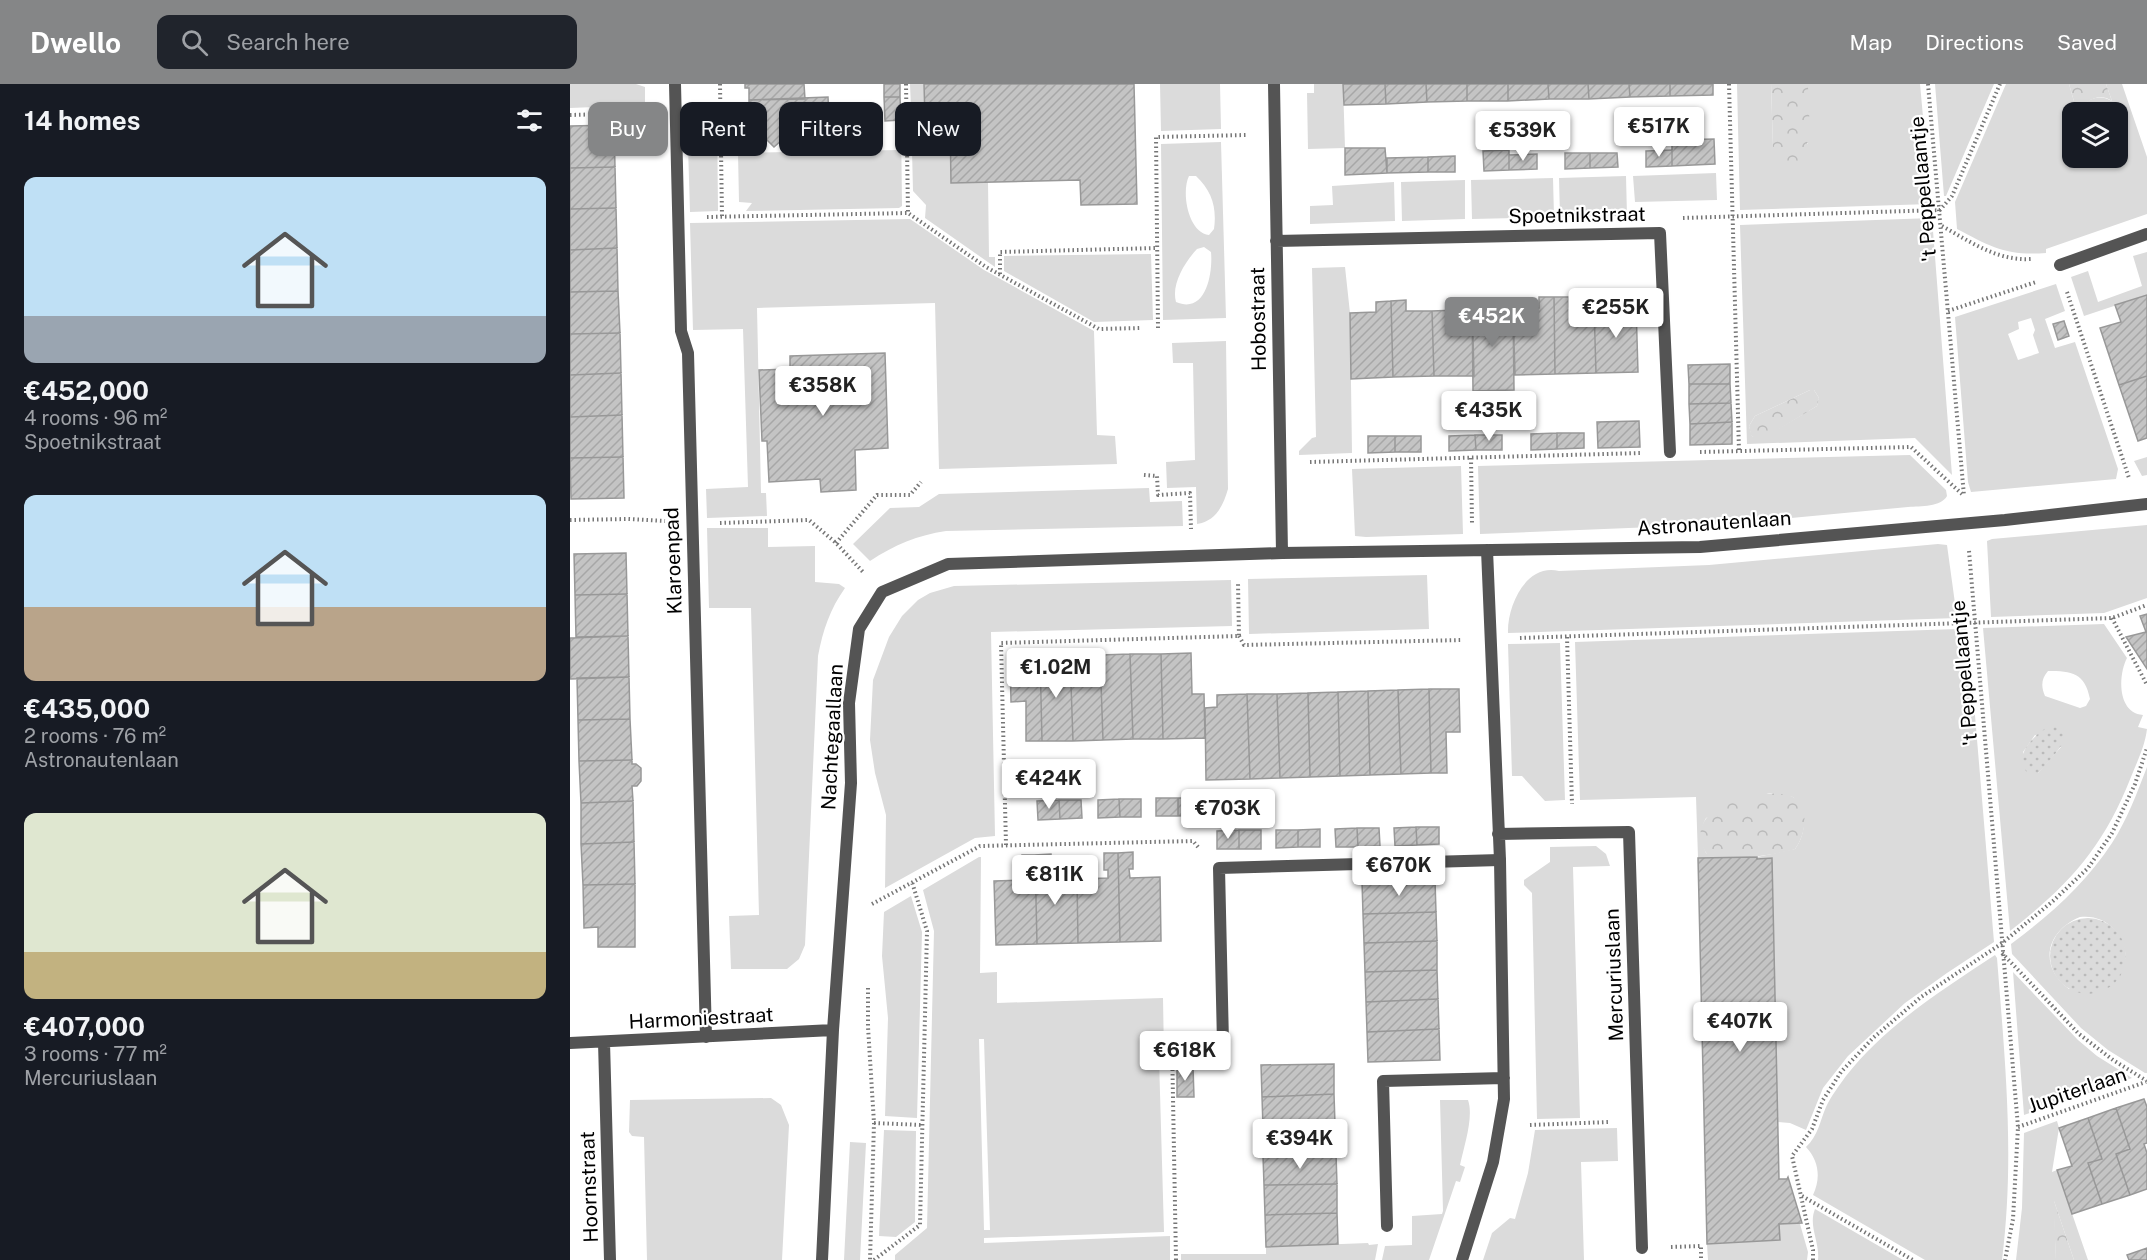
<!DOCTYPE html>
<meta charset="utf-8">
<style>
body{margin:0;font-family:"Public Sans",sans-serif;background:#20242c;color:#f1f3f6;height:100vh;display:flex;flex-direction:column;font-size:22px;white-space:nowrap}
*{box-sizing:border-box;margin:0}
p{font-size:20px;color:#9ea1a6}
.icon{flex:none;width:33px;height:33px;fill:none;stroke:currentColor;stroke-width:2;stroke-linecap:round;stroke-linejoin:round}
.map{position:relative;flex:1;overflow:hidden}
.drawer{display:flex;flex-direction:column;background:#171b24;width:570px}
.drawer>*{flex:none}
.hud{position:absolute;left:18px;top:18px;width:570px;height:54px;display:flex;gap:12px}
.buttons{position:absolute;left:1492px;top:18px;display:grid;gap:12px}
.buttons a{display:grid;place-items:center;width:66px;height:66px;border-radius:12px;background:#171b24;box-shadow:0 2px 4px #0004;font-size:30px}
.price{position:absolute;translate:-50% -51px;padding:0 14px;border-radius:6px;background:#fff;color:#222;font-size:20px;line-height:39px;filter:drop-shadow(0 2px 3px #0008)}
.price::after{content:'';position:absolute;left:50%;top:36px;width:18px;height:14px;margin-left:-9px;background:inherit;clip-path:polygon(0 0,100% 0,50% 100%)}
.price.selected{background:#858687;color:#fff}
ul{padding:0;list-style:none}
li{display:grid;align-content:center;gap:12px;height:318px;padding:0 24px}
li span{display:grid;place-items:center;height:186px;border-radius:12px;color:#555}
li>.icon{margin-inline-start:auto}
span .icon{width:108px;height:108px;fill:#fffc;stroke-width:1}
li b{font-size:26px}
h2{display:flex;justify-content:space-between;align-items:center;height:72px;padding:0 24px;font-size:26px}
.chip{padding:0 21px;border-radius:12px;background:#171b24;box-shadow:0 2px 4px #0004;font-size:21px;line-height:54px}
.chip.selected{background:#858687;color:#fff}
header{display:flex;align-items:center;gap:36px;box-sizing:border-box;height:84px;padding:0 30px;background:#858687;color:#fff}
header strong{font-size:28px}
nav{display:flex;gap:33px;margin-inline-start:auto;font-size:21px}
.search{width:420px;height:54px;background:#20242c;display:flex;align-items:center;gap:15px;box-sizing:border-box;padding:0 21px;border-radius:12px;color:#9ea1a6;font-size:22px}
main{display:flex;flex:1;min-height:0}
.map>svg:first-child{display:block}
</style>
<header>
<strong>Dwello</strong>
<div class="search"><svg class="icon" aria-label="search" viewBox="0 0 24 24"><circle cx="10" cy="10" r="6"/><path d="M15 15l6 6"/></svg>Search here</div>
<nav><a>Map</a><a>Directions</a><a>Saved</a></nav>
</header>
<main>
<section class="drawer">
<h2>14 homes<svg class="icon" aria-label="filters" viewBox="0 0 24 24"><path d="M4 7h16M4 17h16"/><circle cx="9" cy="7" r="2"/><circle cx="15" cy="17" r="2"/></svg></h2>
<ul>
<li><span style="background:linear-gradient(#bfe0f5 75%,#9aa5b1 0)"><svg class="icon" aria-label="home" viewBox="0 0 24 24"><path d="M3 11l9-7 9 7M6 9v11h12V9"/></svg></span><div><b>€452,000</b><p>4 rooms · 96 m²</p><p>Spoetnikstraat</p></div></li>
<li><span style="background:linear-gradient(#bfe0f5 60%,#b9a48a 0)"><svg class="icon" aria-label="home" viewBox="0 0 24 24"><path d="M3 11l9-7 9 7M6 9v11h12V9"/></svg></span><div><b>€435,000</b><p>2 rooms · 76 m²</p><p>Astronautenlaan</p></div></li>
<li><span style="background:linear-gradient(#dfe7d0 75%,#c2b280 0)"><svg class="icon" aria-label="home" viewBox="0 0 24 24"><path d="M3 11l9-7 9 7M6 9v11h12V9"/></svg></span><div><b>€407,000</b><p>3 rooms · 77 m²</p><p>Mercuriuslaan</p></div></li>
</ul>
</section>
<div class="map">
<svg width="1577" height="1176" viewBox="0 0 1577 1176">
<defs>
<pattern id="forest-crowns" width="20" height="18" patternUnits="userSpaceOnUse" patternTransform="scale(1.5)"><rect width="20" height="18" fill="#dbdbdb"/><path d="M2 6a3 3 0 1 1 6 0M12 15a3 3 0 1 1 6 0" fill="none" stroke="#bababa"/></pattern>
<pattern id="park-dots" width="8" height="8" patternUnits="userSpaceOnUse" patternTransform="scale(1.5)"><rect width="8" height="8" fill="#dbdbdb"/><path d="M2 2h.1M6 6h.1" fill="none" stroke="#bababa" stroke-width="1.8" stroke-linecap="round"/></pattern>
<pattern id="building-hatch" width="6" height="6" patternUnits="userSpaceOnUse" patternTransform="scale(1.5)"><rect width="6" height="6" fill="#c4c4c4"/><path d="M-1 1l2-2M0 6l6-6M5 7l2-2" fill="none" stroke="#a7a7a7"/></pattern>
</defs>
<rect width="100%" height="100%" fill="#fff"/>
<path fill="#dbdbdb" fill-rule="evenodd" d="M0,0H66L75,3V21L0,24Z
M340,0H354L355,34L341,23Z
M590,0H650L651,45L591,47Z
M744,0H773L775,64L738,65L737,9H744Z
M1167,0H1201L1203,63L1238,60V0H1350L1361,120L1170,126Z
M1365,0H1424L1376,112H1374Z
M1436,0H1499L1507,28H1503V74H1548V28H1507C1516,16 1527,9 1542,17L1536,0H1552L1577,73V130L1476,165V169C1437,172 1421,163 1387,145L1385,118Z
M147,29L148,127L120,128L117,30Z
M329,36H331L332,122L329,124L176,127L182,119L169,118L168,69L329,66Z
M380,36L381,98H418L419,173H425V183L355,134L356,121L343,107L342,66Z
M651,58L656,234L593,236L591,60ZM619,92H626C642,107 647,124 644,145L639,151C618,149 611,108 619,92ZM634,163L641,168C643,189 636,231 606,218C601,200 615,178 627,165Z
M1146,89L1147,116L1065,118L1063,92Z
M1056,92L1057,132L990,133L989,94Z
M983,94L984,133L902,135L901,96Z
M895,96V135L832,137L831,98Z
M824,98L825,137L740,140V122L763,121L762,102Z
M1362,134L1382,391L1345,354L1177,360L1170,141ZM1240,306H1244L1249,314L1247,322L1191,355L1182,352L1179,342L1185,332Z
M340,135L414,186L524,247L527,351L545,352L547,380L369,385L365,219L187,224L191,409H196L197,432L137,434L136,405L178,403L173,245L123,246L120,139Z
M1577,168V211L1514,232L1501,193L1518,187L1528,218L1572,202L1563,172Z
M581,170L583,236L524,238L434,187V172Z
M775,183L780,229L782,369L729,371V367L742,354L746,353L742,184Z
M1486,200L1495,227L1475,235L1485,264L1505,258L1548,385L1546,395L1401,408L1398,398L1385,233ZM1461,234L1465,246L1463,251L1469,269L1448,276L1438,250L1449,245L1448,238Z
M656,257L658,405C653,422 646,437 627,440L626,403L597,404L596,378L625,376L623,279H603L602,259Z
M1340,371L1376,406L1377,412C1371,423 1351,422 1338,423L1157,440L910,450L908,382Z
M1577,373V391L1572,392L1564,377Z
M891,382L893,450L796,453L785,452L782,385Z
M579,404L580,418L612,417L613,442L376,447C348,451 324,461 300,477L283,460L320,424L349,423L369,410Z
M1577,441V514L1534,529L1421,533L1417,457L1422,455Z
M137,444H198V463L245,462V498L269,500L275,504C260,525 253,546 248,572L235,861L229,875L217,885H161L159,832L189,831L181,524H139Z
M1368,460L1377,461L1387,534L938,549C937,522 956,479 989,487L1139,481Z
M857,491L859,545L679,550L678,495Z
M661,496L662,542L421,548L425,752L405,754L315,804L316,731L305,689L300,656L303,596L319,553L332,532L348,516L360,509L384,502Z
M1534,540L1557,574C1548,591 1547,629 1573,631L1568,643L1577,645C1575,662 1567,678 1561,693C1533,764 1499,801 1440,847L1413,544ZM1478,587C1502,587 1515,589 1520,615L1516,622L1510,624L1475,612C1471,603 1471,595 1478,587ZM1465,651L1491,663L1468,689H1461L1453,668Z
M1387,545H1396L1398,548L1424,858L1377,889L1335,919L1278,972L1253,1004L1236,1046L1220,1039L1208,1038L1201,774L1187,775V773L1225,765C1237,749 1237,727 1223,713L1199,709L1136,734C1129,747 1131,757 1136,769L1146,774H1128L1126,713L1010,716L1005,558Z
M990,559L995,716L975,717L952,692H942L938,560Z
M1577,683V989H1575L1538,966L1511,944L1442,870L1441,860C1479,832 1516,799 1542,759C1557,736 1567,709 1577,683ZM1510,833C1536,830 1555,850 1556,874L1499,905C1468,882 1476,847 1510,833Z
M1026,762L1036,770L1040,782L1003,783L1010,1034L967,1035L962,809L954,801V796L980,778V763Z
M409,773H411L410,889L427,888V919L593,914L594,972L589,974L594,1148L414,1154V1159L600,1152V1176H325V1171L357,1144L364,847L353,806ZM409,955H414L420,1146H414Z
M341,812L352,848L347,1034L315,1032L318,934L312,872L314,828Z
M1425,871L1427,874C1435,977 1445,1072 1432,1176H1355L1243,1111C1251,1094 1249,1077 1236,1063C1248,1052 1250,1037 1256,1023C1261,1012 1269,1002 1276,992C1316,941 1372,906 1425,871Z
M1443,888L1508,956L1527,972L1562,994L1454,1031Z
M201,1014L211,1021L219,1041L212,1176H77L74,1053L62,1052L59,1048L60,1016Z
M870,1016H898C904,1033 894,1062 890,1081L895,1083L890,1098L886,1097L859,1176H812L815,1162L842,1161V1132L872,1130L873,1127Z
M1487,1037L1489,1044L1482,1088L1487,1086L1518,1176H1504L1484,1117L1486,1176H1446L1452,1124L1454,1049Z
M1047,1044L1048,1077L1011,1078L1014,1176H913L922,1149L940,1134L945,1135L958,1089L965,1046Z
M314,1046L346,1047L345,1138L326,1153L309,1152Z
M280,1058L296,1059L290,1176H274Z
M1245,1125L1333,1176H1248C1250,1158 1238,1142 1245,1125Z
M1209,1140H1230L1238,1168L1237,1176H1138L1137,1160L1210,1156Z
M798,1159L799,1161L808,1160L805,1176H611V1170H696V1163Z"/>
<path fill="url(#forest-crowns)" d="M1201,0H1238C1238,21 1246,73 1223,83L1210,78L1203,63Z
M1499,0H1536L1542,17C1528,8 1516,17 1507,28Z
M1240,306H1244L1249,314L1247,322L1193,355L1187,356L1181,351L1179,342L1185,332Z
M1190,710C1200,709 1215,709 1223,713C1241,723 1235,753 1225,765C1212,770 1153,778 1141,773C1135,770 1133,763 1131,757C1125,726 1167,714 1190,710Z
M1483,1114L1504,1176H1486Z"/>
<path fill="url(#park-dots)" d="M1484,638L1499,649C1491,664 1480,677 1468,689L1458,690C1441,668 1467,650 1484,638Z
M1480 872a38 38 0 1 1 76 0a38 38 0 1 1-76 0Z"/>
<path fill="url(#building-hatch)" stroke="#989898" stroke-width="1.5" d="M175,0H234L235,15L179,16V4H175Z
M314,0H330V13H314Z
M354,0H564L567,120L511,121L510,96L381,99L380,34H355Z
M773,0H815L816,20L774,21Z
M815,0H856L857,18L816,20Z
M856,0H897V17L857,18Z
M897,0H938V17H897Z
M938,0H978L979,15L938,17Z
M978,0H1018L1019,15H979Z
M1018,0H1059L1060,13L1019,15Z
M1059,0H1100V12L1060,13Z
M1100,0H1143V11L1100,12Z
M258,13L260,54L213,55L204,63L196,55L176,56V54H180L179,16Z
M314,13H330L331,36L315,37Z
M44,41L45,83L0,84V42Z
M1144,55L1145,80L1102,82V56Z
M775,64H815L817,89L775,91Z
M939,66V86L914,87L913,67Z
M1102,66V82L1076,83V67Z
M995,69H1020V84L995,85Z
M1020,69H1047L1048,83L1020,84Z
M967,70V85L939,86V71Z
M885,72V88H858V73Z
M858,73V88L817,89V74Z
M45,83L46,124L0,125V84Z
M46,124L47,164L0,166V125Z
M47,164L48,207L0,208V166Z
M48,207L50,249L0,250V208Z
M1577,211V292L1549,301L1530,244L1551,238L1545,221Z
M969,213H984L985,290L945,291L943,224H969Z
M984,213H999V223L1024,222L1026,289L985,290Z
M902,215H917L918,225L943,224L944,306L903,307Z
M902,215L904,292H864L862,227L888,226L887,216Z
M836,216V227H862L864,292L823,293L821,217Z
M821,217L823,293L781,295L780,229L806,228V218Z
M1066,221L1068,288L1026,289L1024,222Z
M1494,237L1499,252L1488,256L1483,240Z
M50,249L51,289L0,291V250Z
M315,269L318,364L285,366L286,406L251,408L250,395L199,398L197,357H192L189,286L220,285V272Z
M1160,280V300H1119L1118,281Z
M51,289L52,331L0,333V291Z
M1577,292V354L1568,357L1549,301Z
M1119,300H1160L1161,319L1119,320Z
M1161,319L1162,338L1120,340L1119,320Z
M52,331L53,373L0,374V333Z
M1069,337L1070,363L1028,364L1027,338Z
M1162,338V360L1120,361V340Z
M987,349V365L961,366V350Z
M987,349H1014V364L987,365Z
M905,351H932V366H906Z
M905,351L906,366L879,367V352Z
M798,352H825V368L798,369Z
M825,352H851V368H825Z
M53,373L54,414L1,415L0,374Z
M56,469L57,510L5,511L4,470Z
M57,510L58,552L6,553L5,511Z
M1577,530V585L1556,553L1576,548L1570,532Z
M58,552L59,593L0,595V554Z
M621,569L622,610H634L635,654L593,655L591,570Z
M560,570L563,655L533,656L530,571Z
M560,570H591L593,655H563Z
M530,571L533,656L503,657L500,572Z
M470,572H500L503,657H472Z
M470,572L472,657H456V617L441,618L440,573Z
M59,593L60,635L8,636L7,594Z
M859,605L861,689L831,690L828,606Z
M859,605H889L890,648H876L877,689H861Z
M828,606L831,690L800,691L798,607Z
M798,607L800,691L770,692L768,608Z
M768,608L770,692L740,693L738,609Z
M738,609L740,693L710,694L707,610Z
M677,610H707L710,694L680,695Z
M677,610L680,695L636,696L635,624L647,623V611Z
M60,635L62,676L9,677L8,636Z
M62,676V680H66L71,684V697L67,702H62L63,717L11,719L9,677Z
M586,714H608V732H586Z
M608,714H629L630,731L608,732Z
M549,715L550,733L528,734V716Z
M549,715H571V733H550Z
M489,716L490,735L468,736L467,717Z
M489,716H511L512,734L490,735Z
M63,717L64,758L11,760V719Z
M846,743H869V760L847,761Z
M846,743L847,761L825,762L824,744Z
M787,744L788,763H766L765,745Z
M787,744H809L810,762L788,763Z
M750,745V763H728V746Z
M669,746H691V765H669Z
M669,746V765H647V747Z
M706,746H728V763L706,764Z
M64,758L65,800L13,801L11,760Z
M563,768V785H559L560,794L590,793L591,857L550,858L548,769Z
M534,769H548L550,858L508,859L507,795L538,794V786H534Z
M481,770L482,787H477L478,795H507L508,859L467,860L465,771Z
M452,771H465L467,860L426,861L424,797L456,796V787H452Z
M1187,773V775L1202,774L1209,1095H1217L1218,1093L1232,1139L1209,1140L1210,1156L1137,1160L1128,774Z
M865,796L866,828L793,830L792,798Z
M65,800V863H28V843L14,844L13,801Z
M866,828L867,857L794,859L793,830Z
M867,857V886L795,888L794,859Z
M867,886L868,915L796,918L795,888Z
M868,915L869,945L797,948L796,918Z
M869,945L870,976L798,978L797,948Z
M764,980V1010L692,1013L691,981Z
M607,983H623L624,1013H607Z
M764,1010L765,1040L693,1043L692,1013Z
M1574,1015L1577,1023V1059L1574,1060L1577,1069V1105L1560,1111L1546,1070L1560,1065L1546,1024Z
M1546,1024L1560,1065L1546,1070L1560,1111L1532,1120L1518,1079L1532,1075L1518,1034Z
M1518,1034L1532,1075L1518,1079L1532,1120L1502,1130L1487,1086L1502,1082L1489,1044Z
M765,1040L766,1070L693,1072V1043Z
M766,1070L767,1100L694,1101L693,1072Z
M767,1100V1129L695,1131L694,1101Z
M767,1129L768,1160L696,1163L695,1131Z
M1577,1164V1176H1559L1557,1171Z"/>
<g fill="none" stroke-linecap="round" stroke-linejoin="round">
<path stroke="#767676" stroke-width="4" stroke-dasharray="1.5 3" stroke-linecap="butt" d="M150,0L152,132
M336,0L338,129
M1159,0L1169,367
M1358,0L1394,412
M0,31L77,29
M137,133L338,129L416,183L529,245L570,244
M1113,134L1370,126L1382,112L1430,0
M1372,142C1401,158 1427,177 1461,175
M430,190V168L587,164
M1497,208L1559,394
M1378,227L1466,198
M588,244L586,53L676,51
M1130,368L1341,363L1392,410
M901,374L902,439
M740,378L1071,369
M574,391L587,392L588,411L620,409L621,445
M0,436L58,435L95,437
M150,439L239,436L266,459L293,488
M266,459L307,411H340L351,398
M1399,467L1448,1043L1443,1135L1435,1176
M1542,534L1577,601
M669,552L674,561L892,556
M997,553L1002,720
M950,554L1542,534L1577,521
M436,761L431,559L669,552L668,498
M302,820L410,762L623,757L628,763
M1432,869L1509,950L1543,976L1577,997
M298,904V943L304,1039L300,1176
M304,1039L352,1041
M960,1041L1039,1038
M1448,1043L1576,998
M1232,1112L1343,1176
M1101,1163L1131,1162V1176
M304,1176L350,1141L357,847L342,798
M606,1176L602,960L625,959
M1243,1176V1166L1222,1072L1242,1045L1253,1016L1271,988L1303,954L1351,913L1431,860L1483,817L1518,784L1542,749L1565,700L1577,664"/>
<path stroke="#545454" stroke-width="12" d="M653,959L649,784L930,776"/>
<path stroke="#545454" stroke-width="12" d="M105,0L111,247L118,269L136,953
M704,0L712,469
M706,157L1090,149L1100,368
M1490,181L1577,150
M928,750L1059,748L1072,1164
M34,958L40,1176
M0,959L263,946
M817,1142L813,997L934,994
M252,1176L263,946L281,699L279,619L289,545L312,508L378,480L712,469L1130,463L1435,436L1577,420
M892,1176L923,1078L934,1015L930,776L917,466"/>
</g>
<g text-anchor="middle" dominant-baseline="central" stroke-width="4.5" stroke-linejoin="round" paint-order="stroke">
<g font-size="20" fill="#000" stroke="#fff">
<text transform="translate(1353 105) rotate(-95)">'t Peppellaantje</text>
<text transform="translate(1007 131) rotate(-1)">Spoetnikstraat</text>
<text transform="translate(688 235) rotate(-91)">Hobostraat</text>
<text transform="translate(1144 439) rotate(-4)">Astronautenlaan</text>
<text transform="translate(103 477) rotate(-92)">Klaroenpad</text>
<text transform="translate(1394 589) rotate(-95)">'t Peppellaantje</text>
<text transform="translate(262 653) rotate(-87)">Nachtegaallaan</text>
<text transform="translate(1044 891) rotate(-92)">Mercuriuslaan</text>
<text transform="translate(131 934) rotate(-3)">Harmoniestraat</text>
<text transform="translate(1507 1006) rotate(-19)">Jupiterlaan</text>
<text transform="translate(19 1103) rotate(-92)">Hoornstraat</text>
</g>
</g>
</svg>
<div class="buttons">
<a><svg class="icon" aria-label="layers" viewBox="0 0 24 24"><path d="M12 4l9 5-9 5-9-5zM3 14l9 5 9-5"/></svg></a>
</div>
<b class="price" style="left:1089px;top:74px">€517K</b>
<b class="price" style="left:953px;top:78px">€539K</b>
<b class="price" style="left:1046px;top:255px">€255K</b>
<b class="price selected" style="left:922px;top:264px">€452K</b>
<b class="price" style="left:253px;top:333px">€358K</b>
<b class="price" style="left:919px;top:358px">€435K</b>
<b class="price" style="left:486px;top:615px">€1.02M</b>
<b class="price" style="left:479px;top:726px">€424K</b>
<b class="price" style="left:658px;top:756px">€703K</b>
<b class="price" style="left:829px;top:813px">€670K</b>
<b class="price" style="left:485px;top:822px">€811K</b>
<b class="price" style="left:1170px;top:969px">€407K</b>
<b class="price" style="left:615px;top:998px">€618K</b>
<b class="price" style="left:730px;top:1086px">€394K</b>
<div class="hud">
<a class="chip selected">Buy</a>
<a class="chip">Rent</a>
<a class="chip">Filters</a>
<a class="chip">New</a>
</div>
</div>
</main>
